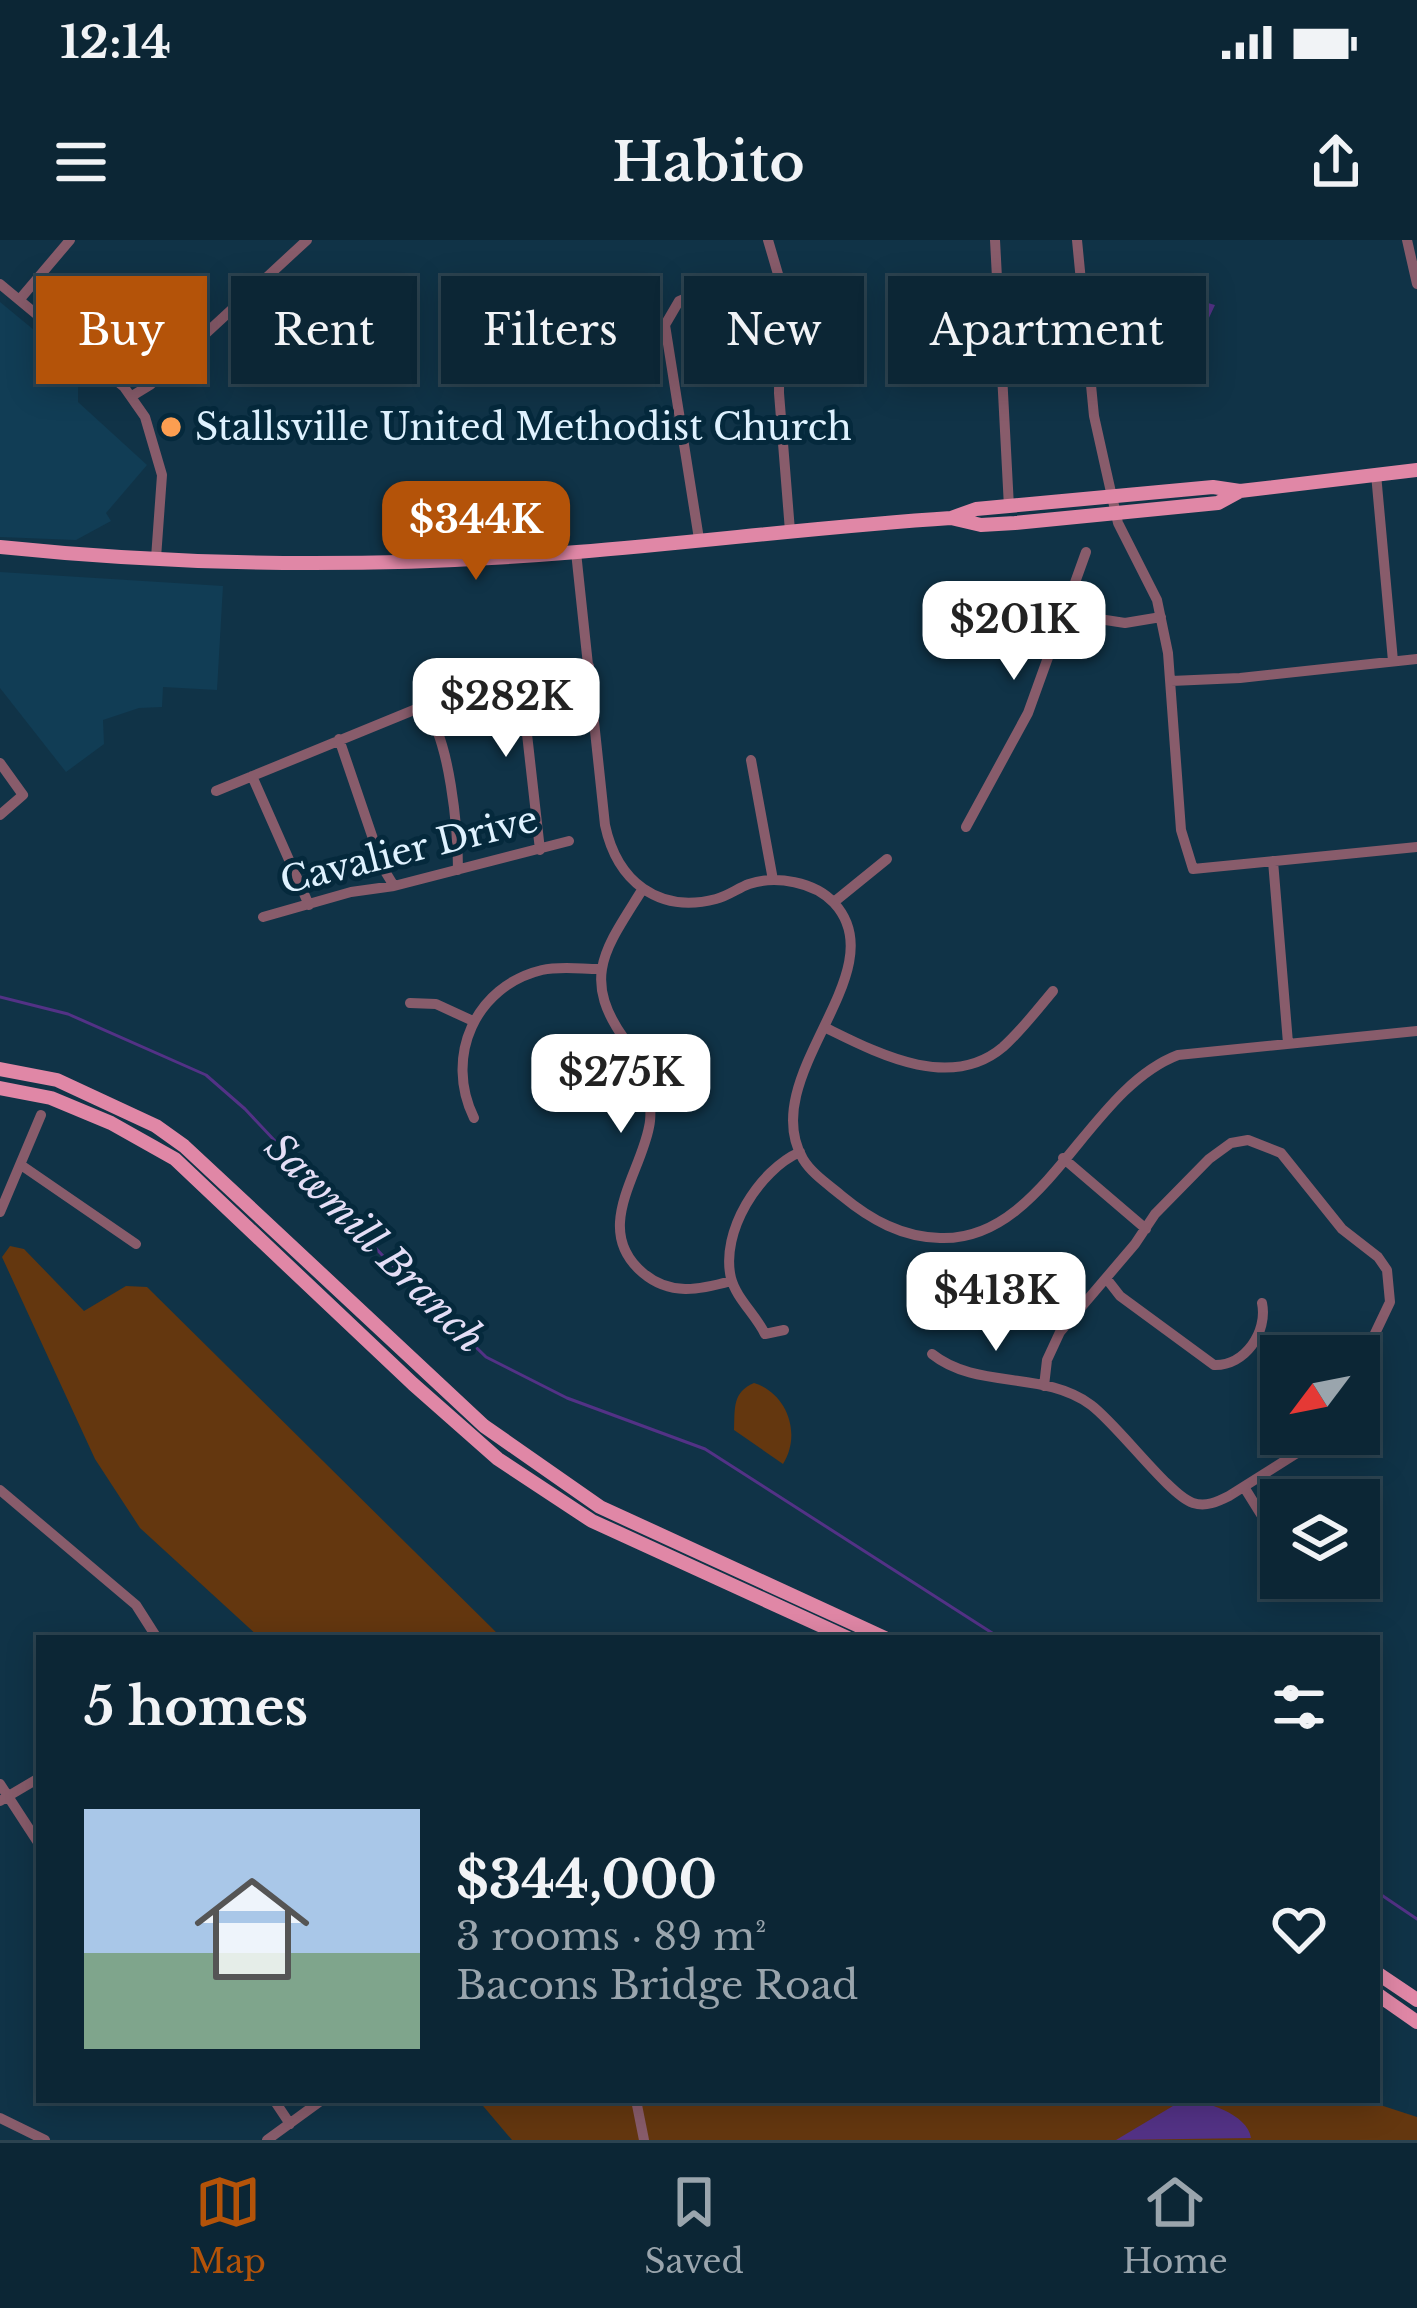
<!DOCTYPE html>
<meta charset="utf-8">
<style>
body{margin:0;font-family:"Libre Baskerville",serif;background:#1a3241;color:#f1f3f6;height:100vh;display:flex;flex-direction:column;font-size:45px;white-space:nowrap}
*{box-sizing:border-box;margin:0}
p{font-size:39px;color:#9aa5ad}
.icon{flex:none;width:66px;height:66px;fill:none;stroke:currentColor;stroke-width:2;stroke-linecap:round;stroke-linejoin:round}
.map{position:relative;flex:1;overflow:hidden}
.details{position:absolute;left:36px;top:1395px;width:1344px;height:468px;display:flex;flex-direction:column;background:#0c2635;border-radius:0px;box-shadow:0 6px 30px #0003,0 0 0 3px #2c4350}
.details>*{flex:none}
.top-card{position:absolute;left:36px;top:36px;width:1347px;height:108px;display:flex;gap:24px}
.needle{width:78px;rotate:238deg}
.controls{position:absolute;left:1260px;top:1095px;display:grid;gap:24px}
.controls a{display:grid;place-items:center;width:120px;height:120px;border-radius:0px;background:#0c2635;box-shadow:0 6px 30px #0003,0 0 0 3px #2c4350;font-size:60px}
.price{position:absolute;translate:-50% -102px;padding:0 27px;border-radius:24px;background:#fff;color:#222;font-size:39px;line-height:78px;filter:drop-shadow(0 3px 6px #0008)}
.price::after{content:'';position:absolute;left:50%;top:72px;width:36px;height:27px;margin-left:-18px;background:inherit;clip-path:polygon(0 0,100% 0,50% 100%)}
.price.active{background:#b45309;color:#fff}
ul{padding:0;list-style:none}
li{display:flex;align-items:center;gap:36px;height:300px;padding:0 48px}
li span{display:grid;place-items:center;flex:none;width:336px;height:240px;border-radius:0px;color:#555}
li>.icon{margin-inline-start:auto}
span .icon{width:144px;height:144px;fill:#fffc;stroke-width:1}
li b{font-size:51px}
h2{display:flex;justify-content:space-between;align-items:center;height:144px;padding:0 48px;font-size:51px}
.chip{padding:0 42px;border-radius:0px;background:#0c2635;box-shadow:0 6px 30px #0003,0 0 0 3px #2c4350;font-size:42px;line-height:108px}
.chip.active{background:#b45309;color:#fff}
.status{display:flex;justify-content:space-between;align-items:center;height:84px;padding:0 60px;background:#0c2635;direction:ltr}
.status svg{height:33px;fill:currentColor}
header{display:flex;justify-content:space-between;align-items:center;height:156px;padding:0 48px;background:#0c2635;font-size:54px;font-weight:600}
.tab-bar{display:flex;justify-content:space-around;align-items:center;height:168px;border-top:3px solid #2c4350;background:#0c2635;font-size:33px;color:#9aa5ad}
.tab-bar a{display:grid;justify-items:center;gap:6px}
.tab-bar .active{color:#b45309}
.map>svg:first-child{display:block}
</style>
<div class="status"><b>12:14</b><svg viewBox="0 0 49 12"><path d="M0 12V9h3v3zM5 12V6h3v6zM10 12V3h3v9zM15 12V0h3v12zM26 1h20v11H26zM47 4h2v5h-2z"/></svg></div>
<header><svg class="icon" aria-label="menu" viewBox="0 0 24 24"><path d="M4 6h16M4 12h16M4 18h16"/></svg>Habito<svg class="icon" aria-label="share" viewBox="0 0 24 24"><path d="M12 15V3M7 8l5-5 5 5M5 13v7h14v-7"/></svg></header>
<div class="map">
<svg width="1417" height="1900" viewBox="0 0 1417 1900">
<rect width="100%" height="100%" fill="#103347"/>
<path fill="#113d55" d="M0,62L85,132L78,141V162L147,225L106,273L111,281L76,300L0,297Z
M0,332L223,346L217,450L163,447L162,467L139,468L103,480L104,504L66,532L0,448Z"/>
<path fill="#64370f" d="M10,1006L24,1009L84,1071L126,1046L147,1047L502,1398H260L140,1288L95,1219L2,1017Z
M754,1143C787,1153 802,1194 783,1224L734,1190C735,1169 732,1152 754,1143Z
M478,1860H1365L1417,1877V1900H512Z"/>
<path fill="#533286" d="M1170,42L1183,56L1215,65L1183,133L1162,146L1144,135C1141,118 1148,71 1155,54C1159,45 1161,46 1170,42Z
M1183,1860C1204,1860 1248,1874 1251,1898L1116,1900Z"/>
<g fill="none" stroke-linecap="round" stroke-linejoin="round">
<path stroke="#533286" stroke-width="3" d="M0,757L68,774L206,835L245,869L384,1017L486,1117L567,1158L705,1209L1000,1398
M1377,1652L1417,1679"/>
<path stroke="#885c6b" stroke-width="10" d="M768,0L780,41L779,153L790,291
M995,0L1009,267
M1077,0L1094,176L1106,230L1118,283L1157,360L1168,413L1181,590L1193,629L1417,607
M1407,0L1417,44
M0,44L124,147L145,177L162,235L156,318
M20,59L70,0
M132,156L150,145L307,0
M1376,234L1393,421
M699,299L665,85L679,61L695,54C723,71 745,76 778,75
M576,312L605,585C617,641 658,674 716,659C728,656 738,648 749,644C776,635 815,642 834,663C898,732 755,836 803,919C812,934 829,945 842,956C871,980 902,997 940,998C1045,1002 1086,850 1178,815L1417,791
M1067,374L1125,383L1161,377
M528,431L527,494L540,610
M1171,441L1240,438L1417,419
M424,468C450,496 458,591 458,630
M339,499L383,628L394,646
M751,520L773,640
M0,523L23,555L0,575
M252,536L309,665
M216,551L492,438L559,426H589
M966,587L1028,473L1086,312
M1273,621L1288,803
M642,650C606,708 580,737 625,800C635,815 648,830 649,849C650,861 652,875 649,887C640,935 592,990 643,1033C670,1056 699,1050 731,1041
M834,662L887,619
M263,677L351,652L394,646L569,601
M410,763L436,764L473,781
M826,788C877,813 950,852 1003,807C1021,791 1037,770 1053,751
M474,878C444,817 475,746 542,730C560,726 581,729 599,729
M1063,918L1146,989
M21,925L136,1004
M0,972L41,875
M1106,1038L1120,1056L1214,1125C1245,1126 1268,1092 1262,1063
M784,1090L765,1094C756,1075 736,1058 731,1038C720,992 759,930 800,912
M932,1114C977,1150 1044,1130 1091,1165C1118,1185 1170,1256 1193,1263C1206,1267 1217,1262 1229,1256L1327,1194
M1044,1146L1047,1120L1060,1092L1135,1004L1155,974L1209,919L1231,903L1248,900L1281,913L1342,989L1378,1017L1387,1030L1390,1062L1359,1127
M1244,1247L1267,1284L1279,1294
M0,1250L136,1365L157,1398
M0,1544L39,1604
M0,1561L39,1538
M274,1860L290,1884
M636,1860L644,1900
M0,1878L45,1900
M267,1900L322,1860"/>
<path stroke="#e087a6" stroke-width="14" d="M951,278L981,285L1015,283L1218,263L1240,251
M0,307C192,327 385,328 577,312C702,302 826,286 951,278L976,269L1213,247L1240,251L1417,230
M0,829L57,840L156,886L184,906L484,1186L600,1267L885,1398
M0,848L51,858L111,883L175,919L413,1144L498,1219L592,1281L848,1398
M1377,1733L1417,1760
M1377,1754L1417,1782"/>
</g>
<circle fill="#fb9e51" stroke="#05293c" stroke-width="4.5" cx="171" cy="187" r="12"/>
<g text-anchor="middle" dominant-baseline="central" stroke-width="10" stroke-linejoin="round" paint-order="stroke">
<g font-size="36" fill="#dff2ff" stroke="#05293c" text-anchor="start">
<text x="195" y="187">Stallsville United Methodist Church</text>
</g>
<g font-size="36" fill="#dff2ff" stroke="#05293c">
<text transform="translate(409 610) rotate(-14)">Cavalier Drive</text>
</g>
<g font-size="39" font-style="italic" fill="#e4def6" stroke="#05293c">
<text transform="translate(375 1003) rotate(45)">Sawmill Branch</text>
</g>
</g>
</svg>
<div class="controls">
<a><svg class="needle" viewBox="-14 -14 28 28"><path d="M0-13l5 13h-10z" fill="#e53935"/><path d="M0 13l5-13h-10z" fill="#9aa5ad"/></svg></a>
<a><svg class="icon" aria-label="layers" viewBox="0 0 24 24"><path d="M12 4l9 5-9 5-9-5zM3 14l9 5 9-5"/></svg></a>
</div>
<b class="price active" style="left:476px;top:343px">$344K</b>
<b class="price" style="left:1014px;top:443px">$201K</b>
<b class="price" style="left:506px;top:520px">$282K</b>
<b class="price" style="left:621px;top:896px">$275K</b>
<b class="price" style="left:996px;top:1114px">$413K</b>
<div class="top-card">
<a class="chip active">Buy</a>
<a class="chip">Rent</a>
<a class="chip">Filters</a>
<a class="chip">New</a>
<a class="chip">Apartment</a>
</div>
<section class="details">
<h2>5 homes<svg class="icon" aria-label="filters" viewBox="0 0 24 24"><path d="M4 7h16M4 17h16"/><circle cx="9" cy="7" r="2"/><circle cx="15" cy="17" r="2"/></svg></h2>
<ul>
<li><span style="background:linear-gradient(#a9c7e8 60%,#7fa58c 0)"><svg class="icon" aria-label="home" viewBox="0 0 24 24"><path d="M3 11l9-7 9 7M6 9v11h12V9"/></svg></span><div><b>$344,000</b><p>3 rooms · 89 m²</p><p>Bacons Bridge Road</p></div><svg class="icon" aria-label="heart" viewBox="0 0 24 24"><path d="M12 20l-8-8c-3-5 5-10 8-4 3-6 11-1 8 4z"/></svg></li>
</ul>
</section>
</div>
<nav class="tab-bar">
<a class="active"><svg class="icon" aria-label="map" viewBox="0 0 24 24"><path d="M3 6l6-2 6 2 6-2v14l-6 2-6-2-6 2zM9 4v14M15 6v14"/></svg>Map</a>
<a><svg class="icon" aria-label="saved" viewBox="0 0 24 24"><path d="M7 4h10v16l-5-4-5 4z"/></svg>Saved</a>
<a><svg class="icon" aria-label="home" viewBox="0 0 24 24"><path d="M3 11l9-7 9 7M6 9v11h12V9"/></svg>Home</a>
</nav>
